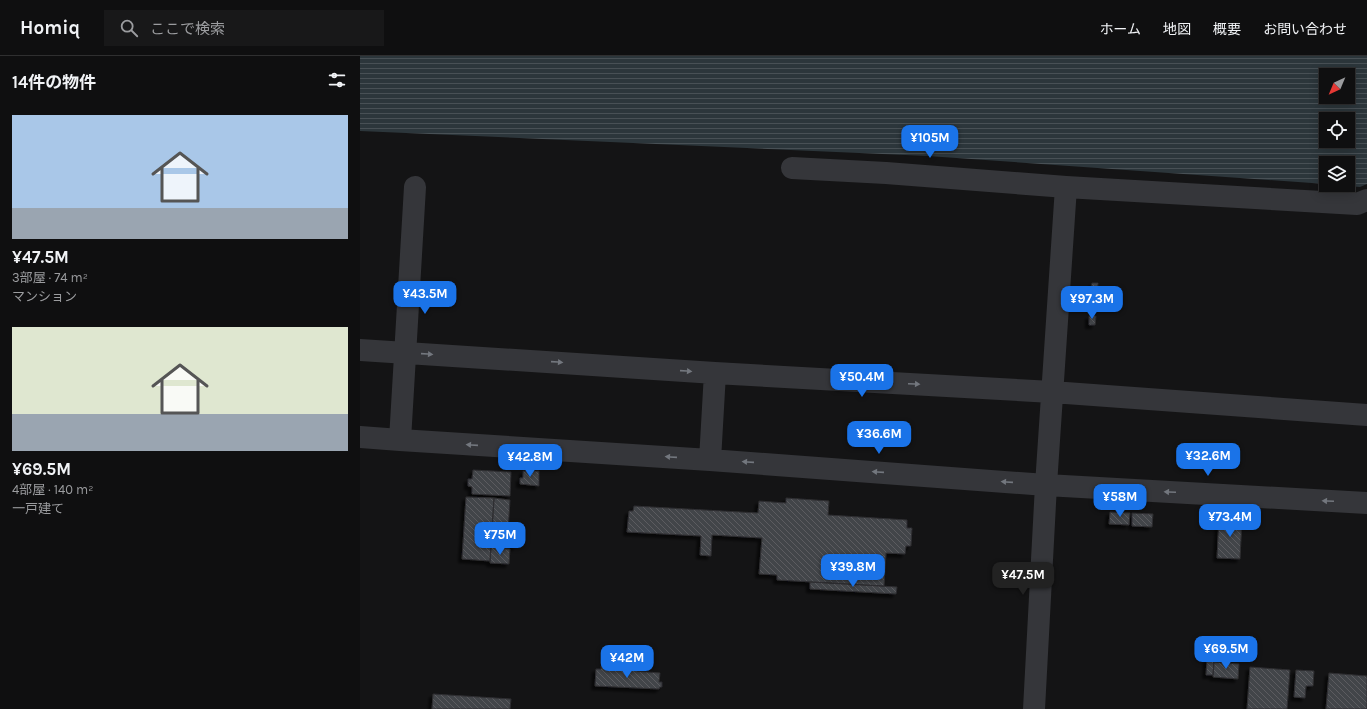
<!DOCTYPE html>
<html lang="ja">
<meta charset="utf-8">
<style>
body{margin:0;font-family:Karla,"Noto Sans JP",sans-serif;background:#181819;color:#f1f3f6;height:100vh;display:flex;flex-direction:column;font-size:15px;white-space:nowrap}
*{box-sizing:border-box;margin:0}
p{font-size:13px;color:#9b9c9f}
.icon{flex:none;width:22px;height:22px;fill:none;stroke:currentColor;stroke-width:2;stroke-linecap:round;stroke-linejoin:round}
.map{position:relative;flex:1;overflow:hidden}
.side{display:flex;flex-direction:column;background:#0f0f10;width:360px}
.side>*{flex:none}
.needle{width:26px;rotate:224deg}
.fabs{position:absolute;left:959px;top:12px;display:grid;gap:8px}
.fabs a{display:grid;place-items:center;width:36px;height:36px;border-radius:0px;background:#0f0f10;box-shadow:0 2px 10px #0003,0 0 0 1px #2f2f30;font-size:20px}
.price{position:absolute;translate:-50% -34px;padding:0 9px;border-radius:8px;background:#1a73e8;color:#fff;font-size:13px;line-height:26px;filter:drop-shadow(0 1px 2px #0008)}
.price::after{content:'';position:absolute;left:50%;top:24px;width:12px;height:9px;margin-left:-6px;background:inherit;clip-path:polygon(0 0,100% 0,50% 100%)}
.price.current{background:#222;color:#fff}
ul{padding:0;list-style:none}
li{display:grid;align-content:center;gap:8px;height:212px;padding:0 12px}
li span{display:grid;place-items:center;height:124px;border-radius:0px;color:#555}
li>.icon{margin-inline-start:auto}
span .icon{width:72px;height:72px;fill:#fffc;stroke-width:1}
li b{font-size:17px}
h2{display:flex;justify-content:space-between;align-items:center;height:48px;padding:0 12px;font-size:17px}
header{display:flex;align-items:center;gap:24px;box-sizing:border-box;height:56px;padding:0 20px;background:#0f0f10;border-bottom:1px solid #2f2f30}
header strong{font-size:19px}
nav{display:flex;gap:22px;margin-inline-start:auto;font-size:14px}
.search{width:280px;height:36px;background:#181819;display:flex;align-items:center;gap:10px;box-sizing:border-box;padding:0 14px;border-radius:0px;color:#9b9c9f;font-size:15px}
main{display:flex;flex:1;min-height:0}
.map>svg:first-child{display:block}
</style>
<header>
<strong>Homiq</strong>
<div class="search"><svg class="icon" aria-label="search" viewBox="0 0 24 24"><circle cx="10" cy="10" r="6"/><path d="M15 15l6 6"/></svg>ここで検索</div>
<nav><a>ホーム</a><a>地図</a><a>概要</a><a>お問い合わせ</a></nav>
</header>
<main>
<section class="side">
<h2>14件の物件<svg class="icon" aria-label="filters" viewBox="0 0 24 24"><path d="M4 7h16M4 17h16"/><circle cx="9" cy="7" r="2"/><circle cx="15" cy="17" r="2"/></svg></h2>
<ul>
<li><span style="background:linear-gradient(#a9c7e8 75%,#9aa5b1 0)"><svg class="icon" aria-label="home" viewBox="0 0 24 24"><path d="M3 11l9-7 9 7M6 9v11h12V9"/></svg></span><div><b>¥47.5M</b><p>3部屋 · 74 m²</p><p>マンション</p></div></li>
<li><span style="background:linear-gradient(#dfe7d0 70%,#9aa5b1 0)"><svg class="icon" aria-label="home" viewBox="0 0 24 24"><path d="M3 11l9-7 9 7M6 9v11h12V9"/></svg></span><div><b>¥69.5M</b><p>4部屋 · 140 m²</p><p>一戸建て</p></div></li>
</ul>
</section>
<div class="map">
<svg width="1007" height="653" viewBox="0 0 1007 653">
<defs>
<pattern id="water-rules" width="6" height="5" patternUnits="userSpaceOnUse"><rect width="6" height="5" fill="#2c363b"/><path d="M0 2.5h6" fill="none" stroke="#485055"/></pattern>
<pattern id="building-back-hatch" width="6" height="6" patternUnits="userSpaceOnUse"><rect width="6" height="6" fill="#434448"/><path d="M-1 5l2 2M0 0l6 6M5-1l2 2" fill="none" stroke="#5b5c60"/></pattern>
<filter id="shadow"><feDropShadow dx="-3.5" dy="3.5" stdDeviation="1" flood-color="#0009"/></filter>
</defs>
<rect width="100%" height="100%" fill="#141415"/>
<path fill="url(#water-rules)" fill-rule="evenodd" d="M0,0H1007V128L1000,131L974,129H988V107H966V128L568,100L0,75ZM966,19H988V41H966ZM966,63H988V85H966Z"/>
<path fill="url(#building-back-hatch)" stroke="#2e2e31" filter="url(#shadow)" d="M732,227H738L737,241H738V246L736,247L730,246Z
M729,260H736L735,269H729Z
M113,414L151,416L150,440L112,438V431L108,430V423H112Z
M163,415H179V430L160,428V422H163Z
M106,441L134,442L130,505L102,503Z
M134,442L150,444L148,476L155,477V479H157L156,491L147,490L146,493L131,491Z
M426,442L469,445L468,459L547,464V472H552L551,490H546L545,498L526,497L524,530L417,524V519L399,518L402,482L352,479L351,500L340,499L341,480L267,476L269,455H273L274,450L398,457L399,445L426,447Z
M750,456L770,457L769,469L749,468Z
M772,457L793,458L792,471L772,470Z
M859,462L882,463L880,503L857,502Z
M131,491L150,493L149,508L130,507Z
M450,526L537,531L536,538L450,533Z
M847,603H854L853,619H846Z
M854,606L879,608L878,623L853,621Z
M241,610H248V613L270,615V612L277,613V615L300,617L299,626H302V631H300L299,633L235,630L236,613H241Z
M890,611L930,614L927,653H887Z
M936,614L954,615L953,630H946L945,642L934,641Z
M969,617L1007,620V653H966Z
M73,638L151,643L150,653H72Z"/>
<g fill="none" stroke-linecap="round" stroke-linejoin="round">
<path stroke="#35363a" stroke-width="22" d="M432,112L526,117L706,131L997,148L1007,144
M0,294L355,317L692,336L1007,359
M0,381L40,384L350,404L686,429L1007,447
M40,384L55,131
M350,404L355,317
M674,653L686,429L706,131"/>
</g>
<defs><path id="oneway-solid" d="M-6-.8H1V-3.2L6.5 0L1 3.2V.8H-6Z"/></defs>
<g fill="#73777e">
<use href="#oneway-solid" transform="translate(67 298) rotate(4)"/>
<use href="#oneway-solid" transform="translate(197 306) rotate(4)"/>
<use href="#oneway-solid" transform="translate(326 315) rotate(4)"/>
<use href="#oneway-solid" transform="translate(554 328) rotate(3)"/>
<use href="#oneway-solid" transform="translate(112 389) rotate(-176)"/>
<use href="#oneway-solid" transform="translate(311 401) rotate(-176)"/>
<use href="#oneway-solid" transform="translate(388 406) rotate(-176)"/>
<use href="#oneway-solid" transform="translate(518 416) rotate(-176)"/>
<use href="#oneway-solid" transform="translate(647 426) rotate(-176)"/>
<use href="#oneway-solid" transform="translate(810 436) rotate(-177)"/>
<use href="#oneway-solid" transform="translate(968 445) rotate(-177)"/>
</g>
</svg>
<div class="fabs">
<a><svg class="needle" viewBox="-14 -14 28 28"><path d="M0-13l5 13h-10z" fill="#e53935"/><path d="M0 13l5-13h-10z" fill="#9b9c9f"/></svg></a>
<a><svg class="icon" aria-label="locate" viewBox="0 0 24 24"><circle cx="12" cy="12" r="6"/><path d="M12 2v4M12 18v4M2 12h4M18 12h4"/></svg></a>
<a><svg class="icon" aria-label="layers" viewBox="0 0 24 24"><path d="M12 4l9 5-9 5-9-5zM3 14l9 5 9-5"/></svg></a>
</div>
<b class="price" style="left:570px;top:103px">¥105M</b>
<b class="price" style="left:65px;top:259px">¥43.5M</b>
<b class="price" style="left:732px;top:264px">¥97.3M</b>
<b class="price" style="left:502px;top:342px">¥50.4M</b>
<b class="price" style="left:519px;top:399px">¥36.6M</b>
<b class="price" style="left:848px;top:421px">¥32.6M</b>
<b class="price" style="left:170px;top:422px">¥42.8M</b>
<b class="price" style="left:760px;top:462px">¥58M</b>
<b class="price" style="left:870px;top:482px">¥73.4M</b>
<b class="price" style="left:140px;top:500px">¥75M</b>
<b class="price" style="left:493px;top:532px">¥39.8M</b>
<b class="price current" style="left:663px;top:540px">¥47.5M</b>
<b class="price" style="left:866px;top:614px">¥69.5M</b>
<b class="price" style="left:267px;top:623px">¥42M</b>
</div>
</main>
